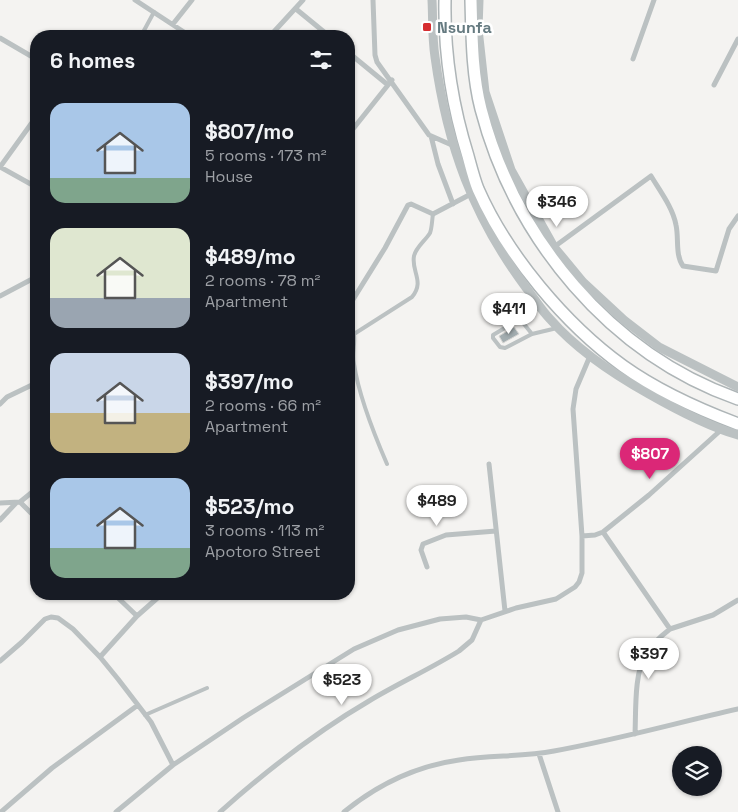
<!DOCTYPE html>
<meta charset="utf-8">
<style>
body{margin:0;font-family:"Space Grotesk",sans-serif;background:#20242c;color:#f1f3f6;height:100vh;display:flex;flex-direction:column;font-size:19px;white-space:nowrap}
*{box-sizing:border-box;margin:0}
p{font-size:16px;color:#9ea1a6}
.icon{flex:none;width:28px;height:28px;fill:none;stroke:currentColor;stroke-width:2;stroke-linecap:round;stroke-linejoin:round}
.map{position:relative;flex:1;overflow:hidden}
.sheet{position:absolute;left:30px;top:30px;width:325px;height:570px;display:flex;flex-direction:column;background:#171b24;border-radius:20px;box-shadow:0 1px 4px #0004}
.sheet>*{flex:none}
.controls{position:absolute;left:672px;top:746px;display:grid;gap:10px}
.controls a{display:grid;place-items:center;width:50px;height:50px;border-radius:50%;background:#171b24;box-shadow:0 1px 4px #0004;font-size:25px}
.price{position:absolute;translate:-50% -42px;padding:0 11px;border-radius:18px;background:#fff;color:#222;font-size:16px;line-height:32px;filter:drop-shadow(0 1px 2px #0008)}
.price::after{content:'';position:absolute;left:50%;top:30px;width:15px;height:11px;margin-left:-8px;background:inherit;clip-path:polygon(0 0,100% 0,50% 100%)}
.price.on{background:#db2777;color:#fff}
ul{padding:0;list-style:none}
li{display:flex;align-items:center;gap:15px;height:125px;padding:0 20px}
li span{display:grid;place-items:center;flex:none;width:140px;height:100px;border-radius:15px;color:#555}
li>.icon{margin-inline-start:auto}
span .icon{width:60px;height:60px;fill:#fffc;stroke-width:1}
li b{font-size:21px}
h2{display:flex;justify-content:space-between;align-items:center;height:60px;padding:0 20px;font-size:21px}
.map>svg:first-child{display:block}
</style>
<div class="map">
<svg width="738" height="812" viewBox="0 0 738 812">
<rect width="100%" height="100%" fill="#f4f3f1"/>
<path fill="#a3adb0" stroke="#d6d5d3" d="M514,327L519,334L503,343L499,336Z"/>
<g fill="none" stroke-linecap="round" stroke-linejoin="round">
<defs>
<path id="primary" d="M445,0C444,53 452,105 468,156C471,167 474,179 478,189C507,255 565,324 623,366C658,391 698,409 738,424
M471,0C472,36 472,74 481,109C515,239 610,354 738,399"/>
</defs>
<use href="#primary" stroke="#aeb5b7" stroke-width="14"/>
<path stroke="#bbc1c2" stroke-width="4" d="M141,36L154,12
M529,295L520,319L532,334L557,328
M520,319L493,335V338L500,347L505,348L532,334
M349,324C359,334 351,351 354,364C359,397 374,434 387,464
M354,334L412,297C425,281 411,272 414,256C416,247 425,241 430,233C432,228 432,220 433,214
M145,715L207,688"/>
<path stroke="#bbc1c2" stroke-width="5" d="M135,0L190,36
M373,0L375,55L377,62L429,135L454,146
M296,9L329,36
M173,24L192,0
M270,36L303,0
M0,38L36,59
M349,53L388,85
M633,59L654,0
M714,85L738,39
M349,134L392,80
M431,136L438,164L453,204
M0,167L36,117
M0,167L36,187
M554,247L651,176C660,191 673,208 676,225C679,238 675,255 683,266L716,271L729,229L738,216
M0,296L36,277
M349,306L385,248L408,205L411,204L433,214L471,194
M0,404L7,397L36,383
M489,464L505,611
M20,502L36,518
M0,503L20,502L36,489
M0,520L16,503
M603,532L670,629L713,615L738,600
M582,536L595,535L603,532L649,495L721,430
M427,567L421,550L423,544L446,535L496,531
M114,594L137,616
M100,657L137,616L162,594
M0,661L22,642L45,619L51,617L58,618L73,629L100,657L118,679L151,722L173,765
M635,734C636,712 634,672 646,654C652,644 661,636 670,629
M539,754L558,812
M1,812L52,768L138,705
M116,812L173,765L243,718L354,649L398,630L440,619L466,617L481,620L516,608L556,599L575,587L579,582L582,573V536L573,409L576,389L590,356
M220,812C266,771 316,732 369,701C399,683 430,669 459,651L472,640L481,620
M344,812C377,785 416,766 459,760C491,755 522,757 554,751C616,740 676,723 738,709"/>
<path stroke="#bbc1c2" stroke-width="9" d="M432,0C433,19 432,38 435,57C447,145 473,217 527,289C535,299 541,310 550,319C577,350 613,374 649,394C677,410 707,426 738,435
M479,0L478,29L485,92L511,170L554,247L583,282L624,320L659,347L738,387"/>
<use href="#primary" stroke="#fff" stroke-width="11"/>
</g>
<rect fill="#d62e31" stroke="#fff" stroke-width="2" x="422" y="22" width="10" height="10" rx="2.5"/>
<g text-anchor="middle" dominant-baseline="central" stroke-width="5" stroke-linejoin="round" paint-order="stroke">
<g font-size="16" font-weight="bold" fill="#657a80" stroke="#fff" text-anchor="start">
<text x="437" y="27">Nsunfa</text>
</g>
</g>
</svg>
<div class="controls">
<a><svg class="icon" aria-label="layers" viewBox="0 0 24 24"><path d="M12 4l9 5-9 5-9-5zM3 14l9 5 9-5"/></svg></a>
</div>
<b class="price" style="left:557px;top:228px">$346</b>
<b class="price" style="left:509px;top:335px">$411</b>
<b class="price on" style="left:650px;top:480px">$807</b>
<b class="price" style="left:437px;top:527px">$489</b>
<b class="price" style="left:649px;top:680px">$397</b>
<b class="price" style="left:342px;top:706px">$523</b>
<section class="sheet">
<h2>6 homes<svg class="icon" aria-label="filters" viewBox="0 0 24 24"><path d="M4 7h16M4 17h16"/><circle cx="9" cy="7" r="2"/><circle cx="15" cy="17" r="2"/></svg></h2>
<ul>
<li><span style="background:linear-gradient(#a9c7e8 75%,#7fa58c 0)"><svg class="icon" aria-label="home" viewBox="0 0 24 24"><path d="M3 11l9-7 9 7M6 9v11h12V9"/></svg></span><div><b>$807/mo</b><p>5 rooms · 173 m²</p><p>House</p></div></li>
<li><span style="background:linear-gradient(#dfe7d0 70%,#9aa5b1 0)"><svg class="icon" aria-label="home" viewBox="0 0 24 24"><path d="M3 11l9-7 9 7M6 9v11h12V9"/></svg></span><div><b>$489/mo</b><p>2 rooms · 78 m²</p><p>Apartment</p></div></li>
<li><span style="background:linear-gradient(#c9d6e8 60%,#c2b280 0)"><svg class="icon" aria-label="home" viewBox="0 0 24 24"><path d="M3 11l9-7 9 7M6 9v11h12V9"/></svg></span><div><b>$397/mo</b><p>2 rooms · 66 m²</p><p>Apartment</p></div></li>
<li><span style="background:linear-gradient(#a9c7e8 70%,#7fa58c 0)"><svg class="icon" aria-label="home" viewBox="0 0 24 24"><path d="M3 11l9-7 9 7M6 9v11h12V9"/></svg></span><div><b>$523/mo</b><p>3 rooms · 113 m²</p><p>Apotoro Street</p></div></li>
</ul>
</section>
</div>
